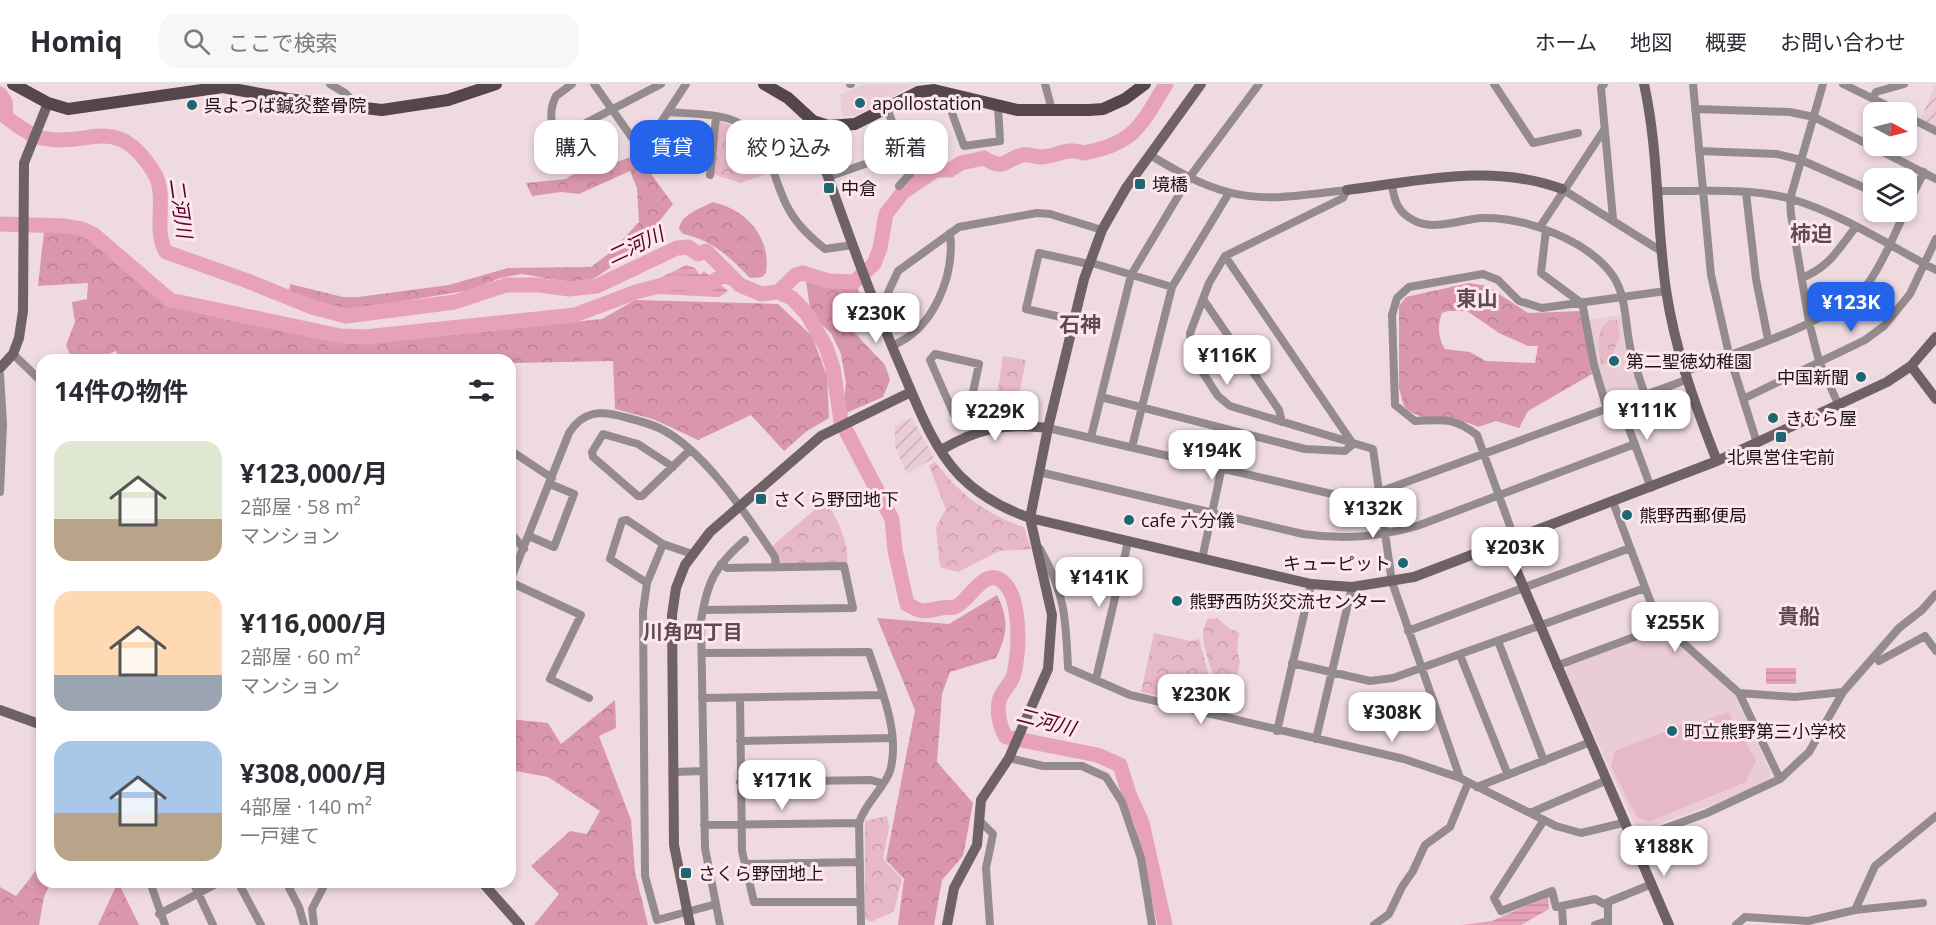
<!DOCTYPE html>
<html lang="ja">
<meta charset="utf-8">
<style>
body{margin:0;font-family:"Open Sans","Noto Sans JP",sans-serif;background:#f7f7f7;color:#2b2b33;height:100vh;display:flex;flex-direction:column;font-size:22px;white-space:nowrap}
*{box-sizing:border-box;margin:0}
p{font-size:20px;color:#7c7c81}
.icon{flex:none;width:33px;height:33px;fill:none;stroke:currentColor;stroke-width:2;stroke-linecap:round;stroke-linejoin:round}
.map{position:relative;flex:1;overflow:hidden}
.side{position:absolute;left:36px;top:270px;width:480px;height:534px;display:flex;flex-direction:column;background:#fff;border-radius:18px;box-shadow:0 3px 9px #0003}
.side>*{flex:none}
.hud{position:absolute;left:534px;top:36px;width:570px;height:54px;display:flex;gap:12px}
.needle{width:39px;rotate:97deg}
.controls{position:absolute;left:1863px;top:18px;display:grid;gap:12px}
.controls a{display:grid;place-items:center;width:54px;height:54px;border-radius:12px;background:#fff;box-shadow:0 3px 9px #0003;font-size:30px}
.price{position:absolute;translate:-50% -51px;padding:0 14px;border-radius:12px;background:#fff;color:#222;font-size:20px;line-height:39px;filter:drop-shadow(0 2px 3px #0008)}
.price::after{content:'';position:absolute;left:50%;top:36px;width:18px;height:14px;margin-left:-9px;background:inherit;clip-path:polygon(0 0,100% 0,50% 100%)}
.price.selected{background:#2563eb;color:#fff}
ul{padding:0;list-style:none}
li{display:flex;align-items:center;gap:18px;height:150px;padding:0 18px}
li span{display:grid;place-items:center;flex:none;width:168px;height:120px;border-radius:18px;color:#555}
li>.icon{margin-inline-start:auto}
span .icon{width:72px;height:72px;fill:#fffc;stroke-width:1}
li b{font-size:26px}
h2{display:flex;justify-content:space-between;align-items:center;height:72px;padding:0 18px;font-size:26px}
.tag{padding:0 21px;border-radius:18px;background:#fff;box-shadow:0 3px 9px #0003;font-size:21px;line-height:54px}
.tag.selected{background:#2563eb;color:#fff}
header{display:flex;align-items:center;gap:36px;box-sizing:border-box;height:84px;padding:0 30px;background:#fff;border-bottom:2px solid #e1e1e2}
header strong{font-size:28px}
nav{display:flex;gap:33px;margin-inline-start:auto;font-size:21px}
.search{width:420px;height:54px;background:#f7f7f7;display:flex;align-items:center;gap:15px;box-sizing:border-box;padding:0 21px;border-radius:18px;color:#7c7c81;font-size:22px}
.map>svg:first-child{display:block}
</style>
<header>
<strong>Homiq</strong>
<div class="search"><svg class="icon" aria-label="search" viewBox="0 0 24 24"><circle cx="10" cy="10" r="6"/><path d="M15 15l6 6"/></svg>ここで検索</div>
<nav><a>ホーム</a><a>地図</a><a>概要</a><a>お問い合わせ</a></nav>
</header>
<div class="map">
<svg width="1936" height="841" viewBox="0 0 1936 841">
<defs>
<pattern id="industrial-furrows" width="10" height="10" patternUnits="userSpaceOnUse" patternTransform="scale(1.5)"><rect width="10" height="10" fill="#eaccd4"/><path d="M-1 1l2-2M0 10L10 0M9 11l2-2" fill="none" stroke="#c8aeb5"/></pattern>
<pattern id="forest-crowns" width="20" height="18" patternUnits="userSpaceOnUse" patternTransform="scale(1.5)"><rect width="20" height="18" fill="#da96ab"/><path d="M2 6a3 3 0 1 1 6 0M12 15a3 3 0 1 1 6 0" fill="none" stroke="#bb8092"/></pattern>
<pattern id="park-crowns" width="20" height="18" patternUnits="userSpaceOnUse" patternTransform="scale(1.5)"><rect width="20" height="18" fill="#e7b8c5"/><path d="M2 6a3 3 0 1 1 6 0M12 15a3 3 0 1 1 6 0" fill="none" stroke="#c69da8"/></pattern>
<pattern id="water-rules" width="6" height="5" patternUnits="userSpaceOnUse" patternTransform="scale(1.5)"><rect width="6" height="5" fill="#e7a2b7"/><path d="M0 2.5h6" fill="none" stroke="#c68b9d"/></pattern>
</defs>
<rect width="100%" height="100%" fill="#efdae0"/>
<path fill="#eaccd4" d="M863,0H914V1L855,32H842L840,11Z
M1621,231L1640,305L1637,309L1611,318L1607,315L1595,271L1589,236Z
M1659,548H1664L1733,607L1771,688L1770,696L1737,712L1638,747L1565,587L1567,582Z"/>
<path fill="url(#industrial-furrows)" d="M1936,0V44L1920,36Z
M912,334L934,374L907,390L895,363V342Z"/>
<path fill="url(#forest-crowns)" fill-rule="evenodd" d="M637,71L673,120L637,165L595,194L576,199L522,190L500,194L471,206L349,226L324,221L289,209L290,200L343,213H358L449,201L508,184L591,183L612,167L639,138L637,104L630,87L579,110L561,108L532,112L526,99L566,95L592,78H616Z
M713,118C747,126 771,153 766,189L762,193L750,194C730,173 712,156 683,150L679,145C681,130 701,124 713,118Z
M44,148H75L91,154L162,218L352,258L392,257L602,235L635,216L778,220L812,252L827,292L829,334L807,347L784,367L751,331L698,356L653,335L615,325L613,277L514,279L510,282V276H138L137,272L120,276L116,267L95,276H72L66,261L75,238L72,218L87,215L88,199L38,202Z
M806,197L829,203L857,201L861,215L835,228L885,281L890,296L883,313L846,329L843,327L846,299L841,270L831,249L811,231Z
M1469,199L1487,202L1528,229L1582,227L1592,290L1528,327L1519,344L1496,337L1478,343C1457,331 1421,342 1404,322L1399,304V222L1406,213ZM1448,227H1467L1499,249L1528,262H1538L1535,279L1486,277L1470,268L1445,265C1438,254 1437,242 1442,229Z
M997,511C1009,536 1008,549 996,574L950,588L942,610L937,678L973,719L963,772L942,796L934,841H898L904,795L886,776L915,626L877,534L949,540Z
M615,616L616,644L599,652L631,736L635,788L648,841H534L559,810L531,782L570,747L587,750L600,727L548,693L510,686V635L548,639L561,660Z
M42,750V798H51L44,813L39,841H0V803L16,812L39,783Z
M118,798L139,841H98Z"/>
<path fill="url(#park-crowns)" d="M718,37C750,46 758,58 769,89L741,99L712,90Z
M1611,236H1617L1620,252L1609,278L1601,281C1599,266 1594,244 1611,236Z
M1003,272L1026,276L1015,330L995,326Z
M935,378C959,409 986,431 1024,443L1031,465L999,467L958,488L940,483L936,443L946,425L929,382Z
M826,416C836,434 850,459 847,480L777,482L771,463Z
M1217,534L1230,545L1239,548L1237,566L1240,578L1233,609L1218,604C1212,584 1195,553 1208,535Z
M1154,549L1191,557L1199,555L1212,603L1220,611L1217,625L1141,608Z
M887,732L889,743L883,775L902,795L894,827L871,838L865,835V737Z"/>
<path fill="#e7b8c5" d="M1728,628L1756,677L1746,698L1648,738L1637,733L1611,682L1615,667L1689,638L1691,642Z"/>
<path fill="url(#water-rules)" d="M686,181L695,184L700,191L704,187L728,207L719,213L657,210L652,198Z
M1766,584H1796V600H1766Z
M1548,812L1549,825L1521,841H1462L1492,837Z"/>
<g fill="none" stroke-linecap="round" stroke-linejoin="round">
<path stroke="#e7a2b7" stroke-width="15" d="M0,10L5,18L6,33C17,41 29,51 42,54C91,64 115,28 153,87C169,111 152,144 166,168L245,196L312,223L346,232L455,218L506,201H540L569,205L597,202L677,164L688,163L698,170L706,167L740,201L761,210L778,208L792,214L807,230L826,263L833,284L841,337L892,435L895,466L907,520C924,530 924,527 941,524C945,523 951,524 955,523C967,519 983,486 999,495C1023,509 1019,567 1014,590C1012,598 1006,603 1002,610C995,621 999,642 1006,653L1097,671L1120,681L1129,710L1142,739L1165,841
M0,140L66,142L82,145L93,150L170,216L340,252L364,253L575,231L636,208L674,198L708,201L723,191L734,195
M778,208L796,191L803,189L828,197L854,198L874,180L880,164L886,130L903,108L936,86H950L961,79L984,74C1006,88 1004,75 1023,71C1029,70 1036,73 1042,73C1057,72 1069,63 1083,69C1135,60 1141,41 1166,0"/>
<path stroke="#948b8d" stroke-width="8" d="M330,0L345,9L359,23
M594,0L640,65L711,74
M850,0H851
M1045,0L1052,26
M1494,0L1533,59L1578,49
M1604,0L1601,4L1613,135
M1693,0L1711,191L1729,270L1757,359
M1823,0L1790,115L1791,131L1809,238L1819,277L1839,322
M1843,0L1900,28
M944,7L964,62L1000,57L998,22
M1873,14L1876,8L1904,0
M887,24L911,89L899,102
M1695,25L1790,28L1814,33L1936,95
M668,28C689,30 718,29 737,38C770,54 771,90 786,120C795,139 809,152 825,165L853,161
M1906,32L1936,47
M557,54L661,0
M643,66L686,0
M1699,67L1777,70L1801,76L1874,108
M768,70L816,52
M1150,71C1175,86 1200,101 1228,108C1266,119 1309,110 1347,106
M568,75C557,54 544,36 556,12L572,0
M710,91L716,33
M828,93L902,67
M1392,100C1394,117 1398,129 1415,137C1434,147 1462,135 1482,134C1525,133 1588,156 1613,192C1627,212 1625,243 1631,267C1635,282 1640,296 1645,311
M1562,105L1661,167
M1347,106L1343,114L1225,172L1209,199L1190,249L1192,272L1218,312L1230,322L1373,365L1392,498L1460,694
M1657,107C1700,108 1749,103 1791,115C1838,128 1892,163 1936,186
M1746,109L1756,195L1768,255
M1906,124L1924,88
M1540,143L1604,46
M1546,146L1541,189L1580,218
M1225,172L1353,360
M1089,178L1172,203
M1802,194C1829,183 1837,167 1855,144
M1203,215L1279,326L1282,338
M1582,218L1594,281L1607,325
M875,219L886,213L898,187L959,143L1037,129L1050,130L1102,146
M1074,236L1026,225L1039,169L1089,180
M891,262C934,246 955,191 950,149
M13,270L42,298
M1684,288C1731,270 1841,236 1869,198C1884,177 1894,151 1905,128
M0,291L3,340L0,408
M1101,313L1305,365L1345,367L1353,360
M1743,315L1865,256L1884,242L1910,210L1936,155
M1620,320L1651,404
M969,327L955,333L930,276L935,270L979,280L969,327L976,348
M1048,344L1332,410L1379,408L1686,296
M1091,353L1131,191L1189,94L1259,0
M1132,363L1172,203L1229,109
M510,366L552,394
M673,383L638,360L603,350L592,368L593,373L638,412H642L690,366
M1039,388L1303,450C1344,456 1378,453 1417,442L1635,360
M1613,418L1655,530L1664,542L1739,609L1780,695
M510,448L524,465
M529,452L554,463L574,410L550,400
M1515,456L1477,351C1453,333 1443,336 1415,337L1395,321L1392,231L1397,214L1409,203L1483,190L1498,196L1519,217L1542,224L1666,207
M663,460L647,499L643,527L645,792L657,836L716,820
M1040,465C1065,509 1066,535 1068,584L1130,611L1404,675L1460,694L1556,742L1581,749L1623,739
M1202,475L1230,346
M510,497L569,349C583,327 600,326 624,333C636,336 648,339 659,344C704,365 748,433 775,473L776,483
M510,498L581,531L550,595L589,614
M647,499L610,475L622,437L627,436L663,460L692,470
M703,526L853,524L844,482L727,484L721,480
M1408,547L1630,464
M1498,557L1544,677
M702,569L869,568C880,603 901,649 890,687C885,703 865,719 859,739L861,841
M1460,571L1508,691
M1875,571L1879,577L1925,552L1936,567
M1292,579L1370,597L1393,594L1645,504
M1556,582L1664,542
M1096,595L1128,458
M1739,609L1795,613L1843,608
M702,614L882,611
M740,614L742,767L754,818H860
M1277,647L1311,500
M1316,655L1352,503
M740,657L892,654
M1009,674L1043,682H1082L1106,693L1122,718L1141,774L1152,841
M674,688L703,687
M740,698L871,696L881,699
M1477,703L1588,659
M1530,729L1605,697
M979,736L993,750L986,784L990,841
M1544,736L1494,814L1501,827L1552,807L1556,823L1562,822L1563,841
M704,741L859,739
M1630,757L1707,729L1780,695L1809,668L1843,608L1899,544L1922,526L1936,510
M745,780L860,778
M150,798L165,841
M193,798L213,841
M238,798L261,841
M286,798L299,823L304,841
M1562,822L1595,815L1606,821
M1855,826L1875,782L1936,732
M159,830L220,798
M314,841L312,825L326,798
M720,841L705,764L701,537C707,498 715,482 745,456
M1374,841L1389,830L1402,803L1413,787L1425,761L1450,743L1468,699
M1595,841L1607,837
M1608,841V818L1652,800
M1736,841L1745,833L1808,837L1855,826L1923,819"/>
<path stroke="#6f6266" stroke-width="10" d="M1644,0C1659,67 1656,137 1666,206C1675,266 1695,321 1717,377
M813,37L818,65C845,140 871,215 903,288C918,323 933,364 960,392C980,412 1004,425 1030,434L1311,500L1352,503L1414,493L1717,377L1887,298L1911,282L1936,253
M1347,106C1420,97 1492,79 1562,105
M1911,282L1936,315
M0,284L13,270L19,254L23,227L24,79L48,19
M941,366C979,344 1004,339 1048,344
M1505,460L1669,841
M0,626L42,641
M482,798L520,841
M690,841L674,761L672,531L676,504L685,481L710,448L821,352L911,308
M947,841L954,804L977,761L981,716L1009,674L1048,585L1052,531L1030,434L1048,344L1084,195L1102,146L1126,104L1201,0"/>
<path stroke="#55464a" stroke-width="12" d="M13,0L48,19L68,25L223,3L287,15L382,26L448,16L496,0
M764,0L788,14L813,37L828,42L855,40L918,8L934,6L1017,26H1089L1103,25L1125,15L1145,0"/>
</g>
<g fill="#1d6772" stroke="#fde7ed" stroke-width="2">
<circle cx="860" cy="19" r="6"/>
<circle cx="192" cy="21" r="6"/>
<rect x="1134" y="94" width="12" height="12" rx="3"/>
<rect x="823" y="98" width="12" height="12" rx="3"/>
<circle cx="1614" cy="277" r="6"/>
<circle cx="1861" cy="293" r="6"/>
<circle cx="1773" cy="334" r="6"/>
<rect x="1775" y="347" width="12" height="12" rx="3"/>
<rect x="755" y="409" width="12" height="12" rx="3"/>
<circle cx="1627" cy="431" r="6"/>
<circle cx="1129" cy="436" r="6"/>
<circle cx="1403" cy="479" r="6"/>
<circle cx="1177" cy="517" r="6"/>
<circle cx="1672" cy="647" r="6"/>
<rect x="680" y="783" width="12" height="12" rx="3"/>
</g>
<g text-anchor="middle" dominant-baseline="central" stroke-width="6" stroke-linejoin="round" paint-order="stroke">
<g font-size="18" fill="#1d1517" stroke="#fde7ed" text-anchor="start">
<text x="872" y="19">apollostation</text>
<text x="204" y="21">呉よつば鍼灸整骨院</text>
<text x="1152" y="100">境橋</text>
<text x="841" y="104">中倉</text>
<text x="1626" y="277">第二聖徳幼稚園</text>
<text x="1849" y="293" text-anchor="end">中国新聞</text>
<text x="1785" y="334">きむら屋</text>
<text x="1781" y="373" text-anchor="middle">北県営住宅前</text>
<text x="773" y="415">さくら野団地下</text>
<text x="1639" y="431">熊野西郵便局</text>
<text x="1141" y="436">cafe 六分儀</text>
<text x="1391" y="479" text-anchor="end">キューピット</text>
<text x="1189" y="517">熊野西防災交流センター</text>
<text x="1684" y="647">町立熊野第三小学校</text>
<text x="698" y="789">さくら野団地上</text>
</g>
<g font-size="20" font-style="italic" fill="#56042b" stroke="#fde7ed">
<text transform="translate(181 124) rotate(82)">二河川</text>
<text transform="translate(635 161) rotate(-25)">二河川</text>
<text transform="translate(1046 637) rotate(15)">二河川</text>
</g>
<g font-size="20" font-weight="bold" fill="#5d4b50" stroke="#fde7ed">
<text x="693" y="547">川角四丁目</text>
</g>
<g font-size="21" font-weight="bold" fill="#5d4b50" stroke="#fde7ed">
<text x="1811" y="149">柿迫</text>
<text x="1477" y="214">東山</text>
<text x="1080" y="240">石神</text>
<text x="1799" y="532">貴船</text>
</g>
</g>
</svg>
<div class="controls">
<a><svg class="needle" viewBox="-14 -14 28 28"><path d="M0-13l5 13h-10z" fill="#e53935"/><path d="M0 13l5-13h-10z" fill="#7c7c81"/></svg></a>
<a><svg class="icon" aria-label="layers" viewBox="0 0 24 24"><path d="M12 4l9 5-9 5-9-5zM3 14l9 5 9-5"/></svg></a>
</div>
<b class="price selected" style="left:1851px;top:249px">¥123K</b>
<b class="price" style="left:876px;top:260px">¥230K</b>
<b class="price" style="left:1227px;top:302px">¥116K</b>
<b class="price" style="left:1647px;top:357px">¥111K</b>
<b class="price" style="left:995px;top:358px">¥229K</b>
<b class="price" style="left:1212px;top:397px">¥194K</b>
<b class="price" style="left:1373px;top:455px">¥132K</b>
<b class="price" style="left:1515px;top:494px">¥203K</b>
<b class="price" style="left:1099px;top:524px">¥141K</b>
<b class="price" style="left:1675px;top:569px">¥255K</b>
<b class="price" style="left:1201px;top:641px">¥230K</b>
<b class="price" style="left:1392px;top:659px">¥308K</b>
<b class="price" style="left:782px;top:727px">¥171K</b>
<b class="price" style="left:1664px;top:793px">¥188K</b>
<div class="hud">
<a class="tag">購入</a>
<a class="tag selected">賃貸</a>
<a class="tag">絞り込み</a>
<a class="tag">新着</a>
</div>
<section class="side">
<h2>14件の物件<svg class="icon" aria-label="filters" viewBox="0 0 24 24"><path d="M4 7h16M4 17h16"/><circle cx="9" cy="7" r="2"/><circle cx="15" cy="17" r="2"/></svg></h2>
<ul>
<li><span style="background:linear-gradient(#dfe7d0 65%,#b9a48a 0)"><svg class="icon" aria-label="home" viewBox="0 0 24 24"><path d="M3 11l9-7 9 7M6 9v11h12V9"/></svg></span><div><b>¥123,000/月</b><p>2部屋 · 58 m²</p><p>マンション</p></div></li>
<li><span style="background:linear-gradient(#ffd9b3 70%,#9aa5b1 0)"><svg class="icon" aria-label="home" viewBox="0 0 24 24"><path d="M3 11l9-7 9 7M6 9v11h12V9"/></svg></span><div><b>¥116,000/月</b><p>2部屋 · 60 m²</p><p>マンション</p></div></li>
<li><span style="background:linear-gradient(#a9c7e8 60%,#b9a48a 0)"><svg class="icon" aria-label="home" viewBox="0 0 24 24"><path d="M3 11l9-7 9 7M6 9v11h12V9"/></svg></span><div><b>¥308,000/月</b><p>4部屋 · 140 m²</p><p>一戸建て</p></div></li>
</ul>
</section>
</div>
